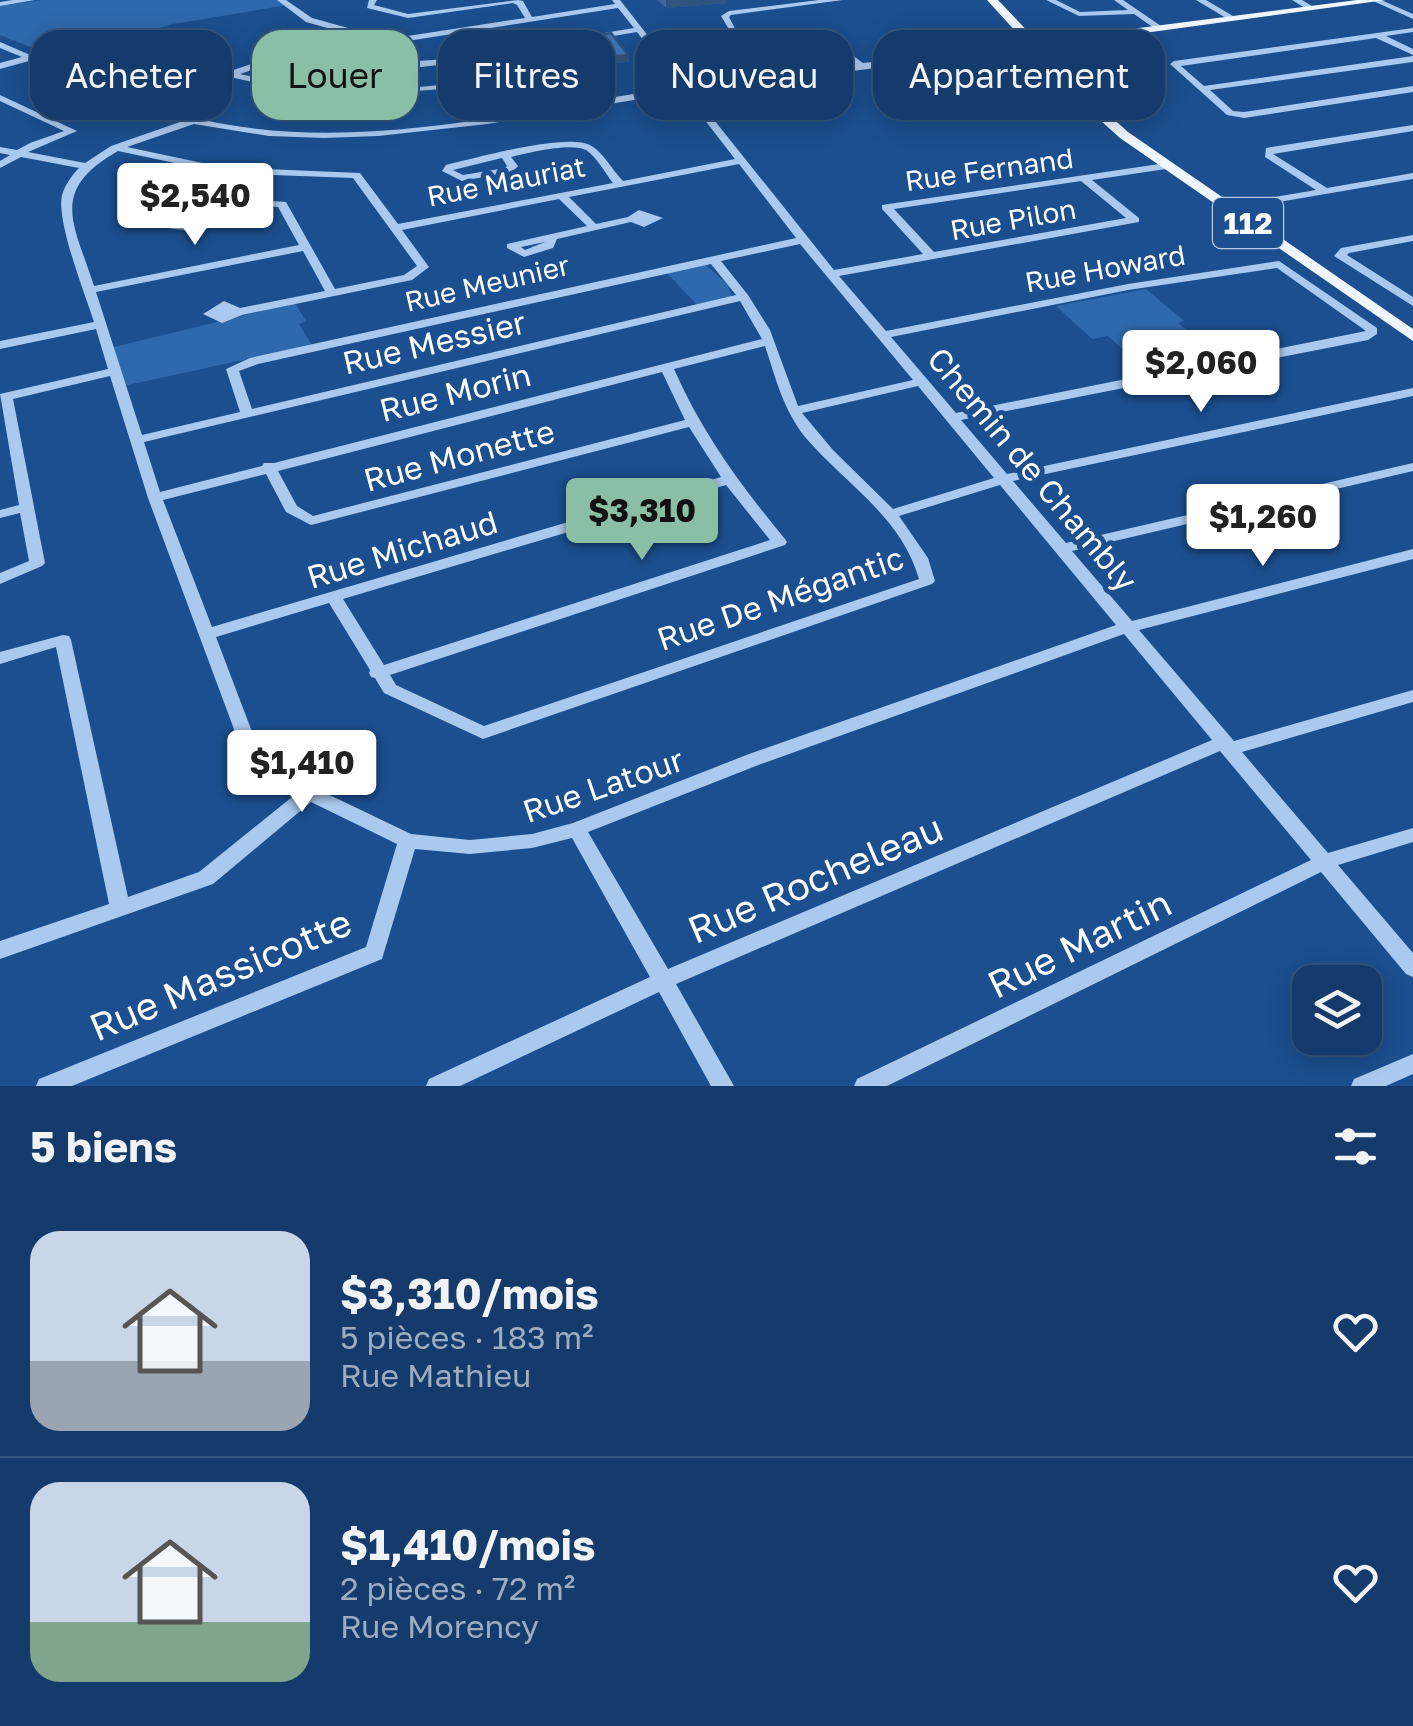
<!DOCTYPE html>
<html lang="fr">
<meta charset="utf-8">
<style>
body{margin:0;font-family:"Golos Text",sans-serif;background:#1d4271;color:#f1f3f6;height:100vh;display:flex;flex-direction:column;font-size:38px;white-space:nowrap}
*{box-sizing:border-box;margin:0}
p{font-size:32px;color:#9dadc1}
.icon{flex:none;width:55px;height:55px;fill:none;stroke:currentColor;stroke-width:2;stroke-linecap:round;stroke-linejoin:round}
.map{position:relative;height:1086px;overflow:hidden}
.drawer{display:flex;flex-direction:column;background:#143b6b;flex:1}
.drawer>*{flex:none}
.top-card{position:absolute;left:30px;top:30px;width:1355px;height:90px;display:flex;gap:20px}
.buttons{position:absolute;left:1292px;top:965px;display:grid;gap:20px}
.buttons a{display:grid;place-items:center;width:90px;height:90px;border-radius:20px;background:#143b6b;box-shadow:0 5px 25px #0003,0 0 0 2px #33557e;font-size:50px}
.price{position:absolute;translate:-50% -85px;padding:0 22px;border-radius:10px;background:#fff;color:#222;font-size:32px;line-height:65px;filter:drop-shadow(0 2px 5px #0008)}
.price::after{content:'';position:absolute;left:50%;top:60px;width:30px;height:22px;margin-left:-15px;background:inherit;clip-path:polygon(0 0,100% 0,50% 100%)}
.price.active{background:#8abfa5;color:#111}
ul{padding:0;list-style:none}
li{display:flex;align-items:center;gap:30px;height:250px;padding:0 30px}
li+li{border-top:2px solid #33557e}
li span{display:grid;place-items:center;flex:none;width:280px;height:200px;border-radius:30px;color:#555}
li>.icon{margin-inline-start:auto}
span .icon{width:120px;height:120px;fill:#fffc;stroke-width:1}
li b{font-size:42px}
h2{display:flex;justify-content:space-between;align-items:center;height:120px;padding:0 30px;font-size:42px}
.chip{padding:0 35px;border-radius:30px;background:#143b6b;box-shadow:0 5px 25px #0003,0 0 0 2px #33557e;font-size:35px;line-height:90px}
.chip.active{background:#8abfa5;color:#111}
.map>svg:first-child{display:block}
</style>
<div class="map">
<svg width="1413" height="1086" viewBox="0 0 1413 1086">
<rect width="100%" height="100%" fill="#1b4f8f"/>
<path fill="#2e69ad" d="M41,0H281L288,5L173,24L125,38L161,53L96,73L0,35V6Z
M704,263L727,284L733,297L697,305L665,271Z
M1146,289L1184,321L1178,323L1219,357L1147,371L1108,336L1092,339L1056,306Z
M295,303L306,321L299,324L312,345L123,386L110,348Z"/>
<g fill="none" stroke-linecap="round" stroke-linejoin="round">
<path fill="#a9c9ee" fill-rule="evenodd" d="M13,0H35L0,6V2Z
M277,0H286L312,18L388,39L525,18L517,5L513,3L408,18L367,8L369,0H377L374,5L408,14L518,0L523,1L532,17L615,4L612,0H620L656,46L733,36L721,16L729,11L819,0H843L731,15L729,17L741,40L660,51L688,86L853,64L815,34L814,32L818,30L863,63L1038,43V47L1035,48L691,91L834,270L923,254L882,209V205L1166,163L1171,166L1166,169L1092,180L1139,218V222L839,276L886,331L1128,284L1279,261L1377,328V334L1368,340L961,420L1007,474L1413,388V396L1013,481L1066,543L1413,463V471L1072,551L1132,621L1413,549V559L1139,630L1234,741L1413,690V702L1242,752L1328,853L1413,828V842L1338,865L1413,953V977L1406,974L1321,872L887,1086H854L857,1079L1311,860L1220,751L676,984L734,1086H711L659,992L460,1086H426L429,1079L650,977L572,838L532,848L470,854L415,849L382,959L72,1086H36L39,1079L366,947L397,844L311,802L213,884L0,959V941L109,904L56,647L0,664V652L63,635L69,636L71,640L128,897L199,872L297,793L238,740L148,498L110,376L13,399L45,563L42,566L0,584V573L29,561L20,513L0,518V510L19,505L0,394L108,369L96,329L0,349V341L94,322C85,293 56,222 62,195C65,185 72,175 79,168L21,157L0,168V161L10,155L0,153V147L17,150L30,143L64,131L0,101V95L77,131L28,152L85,163L111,146L183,121L129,103L29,61L0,69V63L22,57L0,48V42L98,84L200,53V57L105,88L140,101L345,33L306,22ZM618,8L634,28C525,45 415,78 304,52L354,35L388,44ZM637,32L679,87C524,109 361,155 204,120L209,117L207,115L193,118L149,104L230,77L279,88L324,94L368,95L453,88L593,65L594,63L578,42ZM570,44L584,61C498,76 411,96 323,88C295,86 267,80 240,74L295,55L336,64L378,68L421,67L465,62ZM683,92L735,159L623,181C612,170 603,152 590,145C565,133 476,158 446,165L442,171L462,181L512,172L518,166L511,157C527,153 571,142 586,150C597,157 605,173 613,183L398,224L360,173L221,167L127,147L194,124L269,136L324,138L378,136L487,124ZM118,151L175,163L151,182L169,228C200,234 227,228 248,205L278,207L299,245L94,286C74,223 48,191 118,151ZM502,158L507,166L505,168L463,175L453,170ZM739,164L796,238L250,358L226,369L240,412L142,435L96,292L303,251L325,291L240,308L224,301L203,314L222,323L242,315L412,280L429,267L402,230L559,199L587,226L507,244V248L524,257L553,248L557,239L631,222L644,227L663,218L639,210L628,217L596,224L569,197ZM185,165L221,173L353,178L417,266L404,275L335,289L286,202L212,197L171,209L161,183ZM1081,181L1126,218L934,252L894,209ZM212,203L237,205C219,221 201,226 177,223L173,215ZM545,242L525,250L521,247ZM800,244L913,380L798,406L770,330L748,295L721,261ZM711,264L736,295L252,409L239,371L258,364ZM1277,268L1366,331L956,413L891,337L1128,290ZM740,301L762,339L274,463H264L262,466L160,492L144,442ZM765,346C776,379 783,409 805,437C846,485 901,516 919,579L484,726L396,685L390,675L785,545L787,542L785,539C741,486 702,433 674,369ZM662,372L685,420L313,516L297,506L278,471ZM918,386L994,478L893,509L833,450L802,413ZM689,427L721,477L212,627L163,500L266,474L286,512L311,525ZM726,485L770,540L384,665L343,599ZM1000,485L1116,625L749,754L573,823L532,834L470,840L411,834L315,788L254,737L216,637L329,603L370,670L369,673L371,677L375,678L384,693L483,739L932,584L935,581L928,558L899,516ZM1124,634L1212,740L668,969L588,832L761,764Z
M1046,0H1056L1080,12L1128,10L1114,0H1123L1161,26L1154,28L1134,14L1079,16Z
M1196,0H1206L1233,16L1226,18Z
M1292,0H1302L1312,6L1305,8Z
M1371,0H1381L1413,14V19Z
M1413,28V32L1386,36L1413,49V55L1376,38L1181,66L1204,86L1413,56V62L1210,90L1233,111L1244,112L1413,86V92L1244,118L1227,115L1170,64L1174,61Z
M1413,125V131L1273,154L1327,188L1413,173V179L1244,208L1239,205L1244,202L1316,190L1265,157L1266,148Z
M1413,235V241L1349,253L1347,255L1413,297V306L1334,256L1341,248Z
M1413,1054V1074L1386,1086H1351L1354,1079Z"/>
<path fill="#f0f6ff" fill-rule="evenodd" d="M987,0H998L1037,41L1357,0H1386L1042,47L1090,98L1128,132L1413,329V341L1120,138L1082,104Z"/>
</g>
<path fill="#3a679d" d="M657,0H727V3L666,8Z
M594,36L628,55L629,62L609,64L594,43Z
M1117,84L1158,104L1156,114L1145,115L1115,93Z"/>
<path fill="#305480" d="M666,0H727V3L666,8Z
M628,55L629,62L609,64V57Z
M1158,104L1156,114L1145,115L1146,106Z"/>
<path fill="#4478b7" stroke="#305480" stroke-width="2.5" d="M611,33L628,55L609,57L594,36Z
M1138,83L1158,104L1146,106L1117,84Z"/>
<g text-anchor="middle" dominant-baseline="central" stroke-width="10" stroke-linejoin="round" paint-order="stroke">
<g font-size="28" fill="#fff" stroke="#1b4f8f">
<text transform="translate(989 169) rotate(-8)">Rue Fernand</text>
<text transform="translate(506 181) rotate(-11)">Rue Mauriat</text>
<text transform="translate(1013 219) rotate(-10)">Rue Pilon</text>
<text transform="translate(1105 268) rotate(-10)">Rue Howard</text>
<text transform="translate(487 283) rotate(-13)">Rue Meunier</text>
</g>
<rect fill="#1b4f8f" stroke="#bbcadd" stroke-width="2.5" x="1213" y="198" width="70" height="50" rx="8"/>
<g font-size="30" font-weight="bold" fill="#fff">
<text x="1248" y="223">112</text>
</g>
<g font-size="32" fill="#fff" stroke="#1b4f8f">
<text transform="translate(434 342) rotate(-13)">Rue Messier</text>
<text transform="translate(455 392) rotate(-14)">Rue Morin</text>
<text transform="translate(459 455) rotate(-15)">Rue Monette</text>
<text transform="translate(1033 469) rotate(50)">Chemin de Chambly</text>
<text transform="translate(402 549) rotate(-17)">Rue Michaud</text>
<text transform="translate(780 598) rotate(-19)">Rue De Mégantic</text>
<text transform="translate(603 785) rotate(-19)">Rue Latour</text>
</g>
<g font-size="38" fill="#fff" stroke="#1b4f8f">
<text transform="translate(815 878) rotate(-23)">Rue Rocheleau</text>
<text transform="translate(1079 943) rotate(-26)">Rue Martin</text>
<text transform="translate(220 974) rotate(-23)">Rue Massicotte</text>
</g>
</g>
</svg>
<div class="buttons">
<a><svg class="icon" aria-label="layers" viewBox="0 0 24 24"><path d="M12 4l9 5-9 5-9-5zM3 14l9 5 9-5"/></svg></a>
</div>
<b class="price" style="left:195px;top:248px">$2,540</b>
<b class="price" style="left:1201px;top:415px">$2,060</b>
<b class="price active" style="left:642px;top:563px">$3,310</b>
<b class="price" style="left:1263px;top:569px">$1,260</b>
<b class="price" style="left:302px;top:815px">$1,410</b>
<div class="top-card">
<a class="chip">Acheter</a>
<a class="chip active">Louer</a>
<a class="chip">Filtres</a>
<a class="chip">Nouveau</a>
<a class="chip">Appartement</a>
</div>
</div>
<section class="drawer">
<h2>5 biens<svg class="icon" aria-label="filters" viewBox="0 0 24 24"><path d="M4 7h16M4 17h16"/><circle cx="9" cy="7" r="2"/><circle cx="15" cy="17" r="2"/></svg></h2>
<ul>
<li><span style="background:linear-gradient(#c9d6e8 65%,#9aa5b1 0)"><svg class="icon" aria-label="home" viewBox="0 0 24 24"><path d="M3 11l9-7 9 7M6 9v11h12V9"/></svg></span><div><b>$3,310/mois</b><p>5 pièces · 183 m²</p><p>Rue Mathieu</p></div><svg class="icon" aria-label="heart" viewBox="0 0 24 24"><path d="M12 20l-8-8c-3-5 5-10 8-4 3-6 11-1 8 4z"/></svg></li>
<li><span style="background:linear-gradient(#c9d6e8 70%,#7fa58c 0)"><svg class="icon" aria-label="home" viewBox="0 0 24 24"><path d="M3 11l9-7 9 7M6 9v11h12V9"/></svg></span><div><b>$1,410/mois</b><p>2 pièces · 72 m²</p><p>Rue Morency</p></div><svg class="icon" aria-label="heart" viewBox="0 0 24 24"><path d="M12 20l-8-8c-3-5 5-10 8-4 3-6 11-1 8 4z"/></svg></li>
</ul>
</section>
